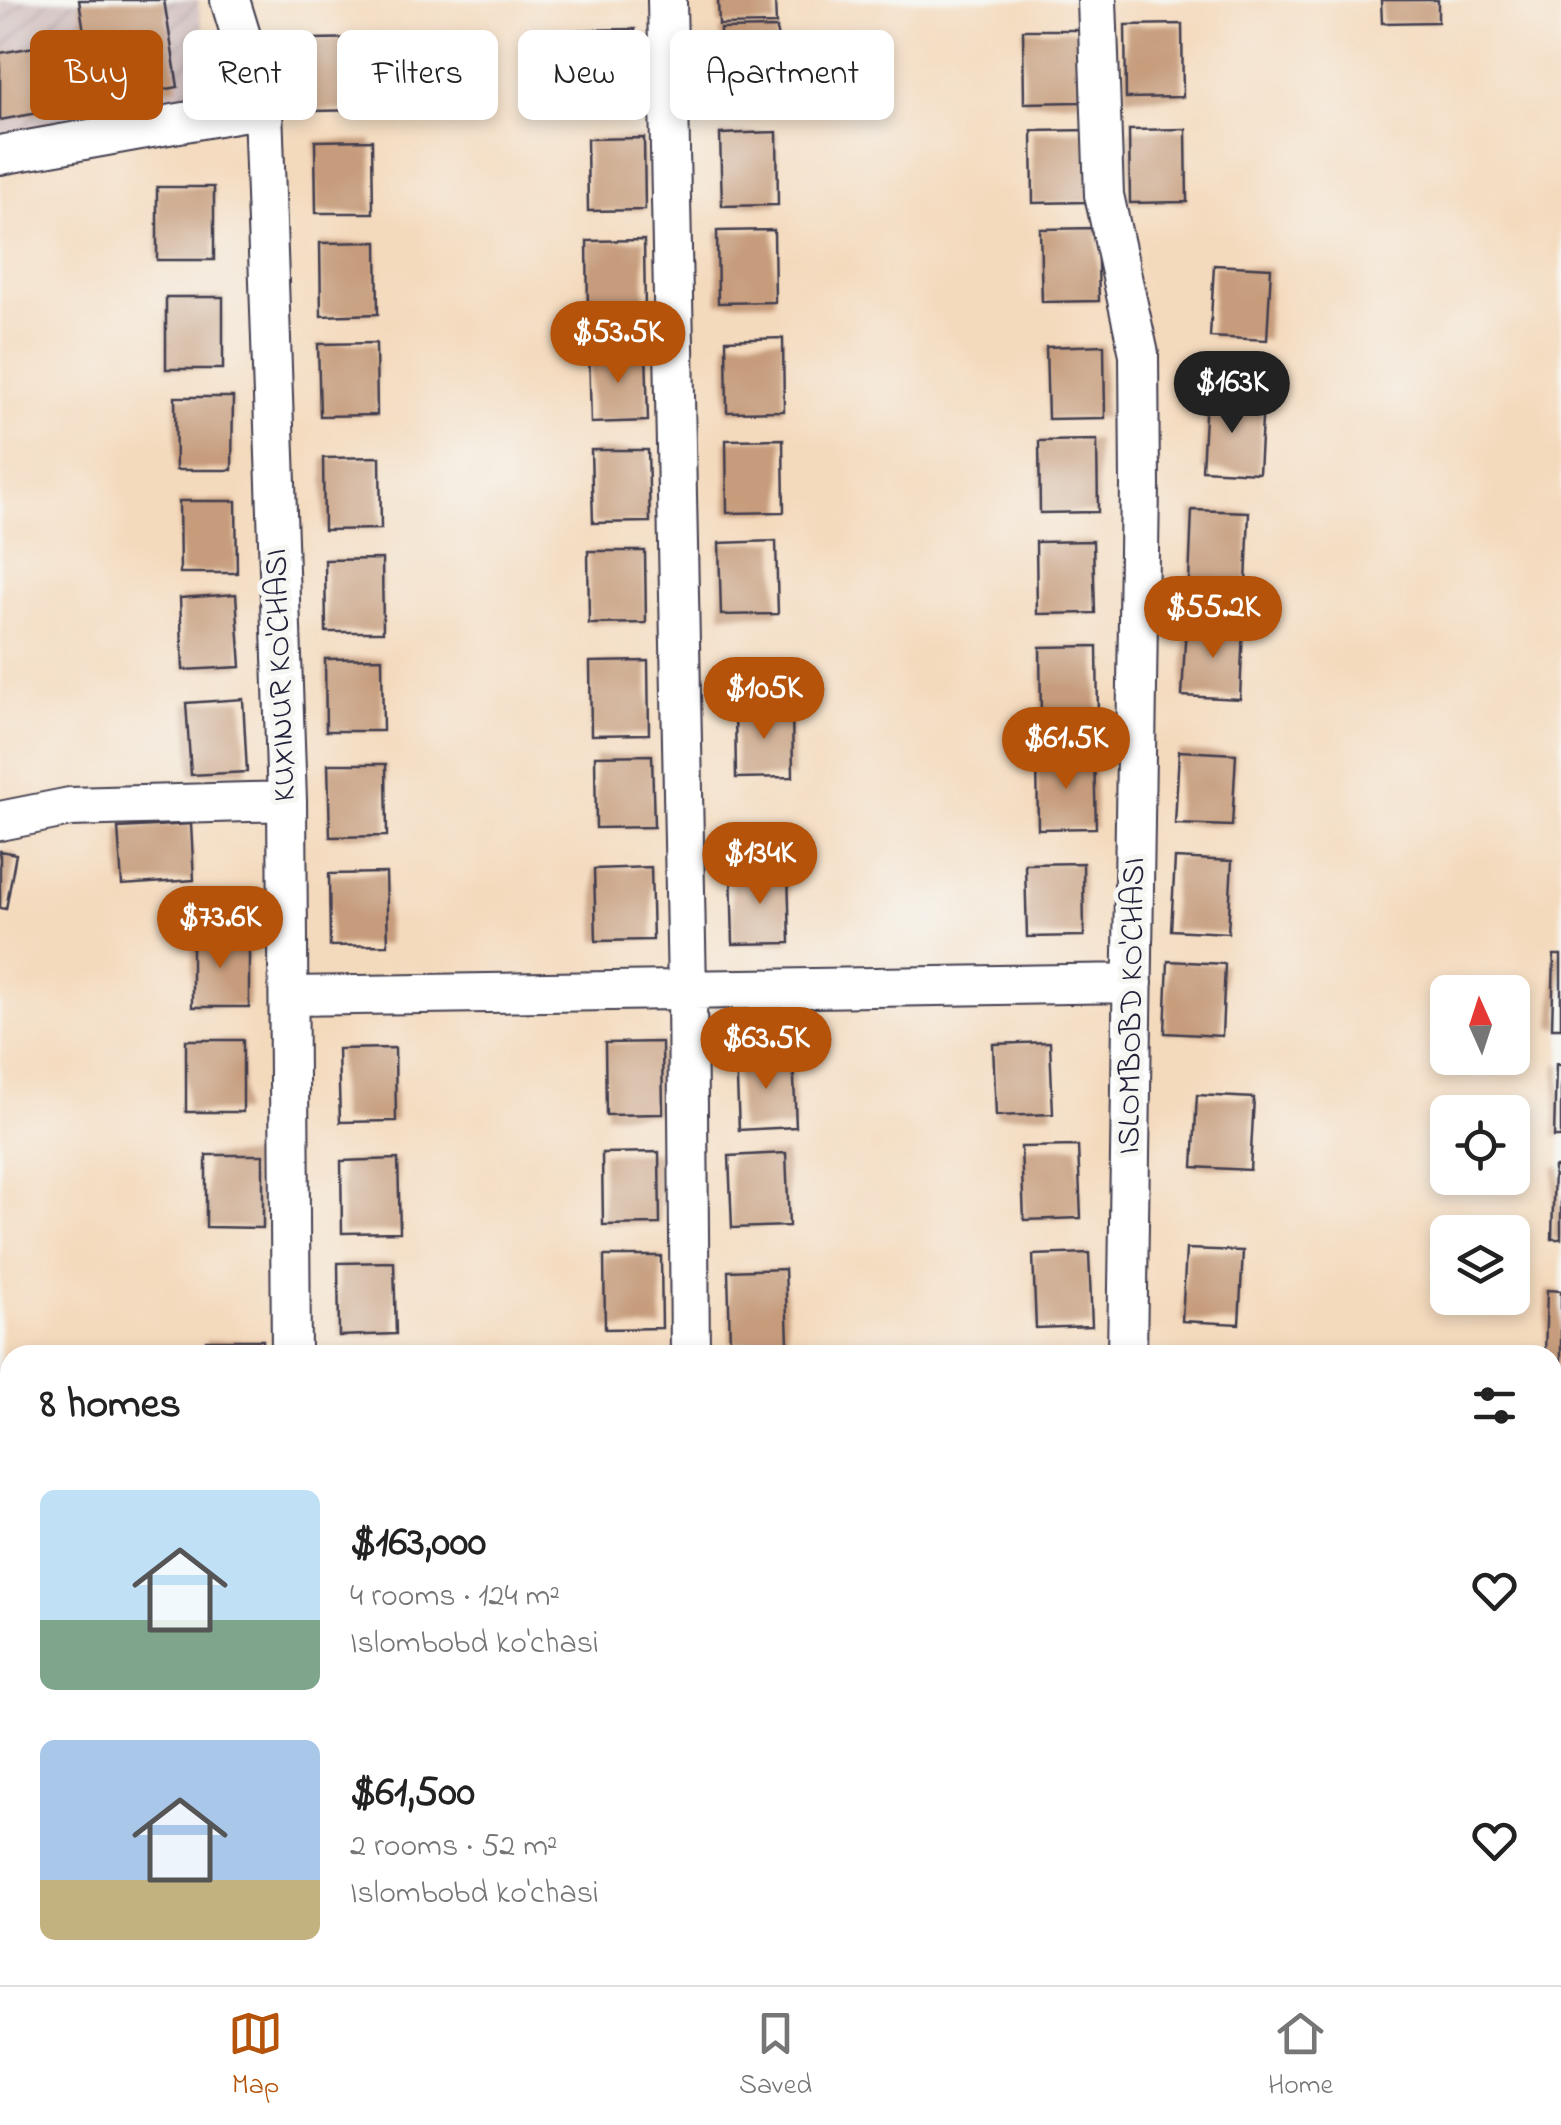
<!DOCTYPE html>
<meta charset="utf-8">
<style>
body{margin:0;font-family:"Indie Flower",sans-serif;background:#f2f2f2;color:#222;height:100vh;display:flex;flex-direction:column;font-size:38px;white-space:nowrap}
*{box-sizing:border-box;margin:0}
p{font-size:32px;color:#767676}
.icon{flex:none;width:55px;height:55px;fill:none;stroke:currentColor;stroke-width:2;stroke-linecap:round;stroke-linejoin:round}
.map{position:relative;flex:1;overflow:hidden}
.side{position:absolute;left:0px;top:1345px;width:1562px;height:640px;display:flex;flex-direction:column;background:#fff;border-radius:30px 30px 0 0;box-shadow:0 5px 15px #0003}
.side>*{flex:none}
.hud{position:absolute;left:30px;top:30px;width:1000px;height:90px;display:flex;gap:20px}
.needle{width:65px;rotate:357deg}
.buttons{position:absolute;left:1430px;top:975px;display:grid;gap:20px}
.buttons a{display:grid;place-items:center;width:100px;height:100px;border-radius:15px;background:#fff;box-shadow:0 5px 15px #0003;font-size:50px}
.price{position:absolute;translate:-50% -85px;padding:0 22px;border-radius:35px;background:#b45309;color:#fff;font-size:32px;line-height:65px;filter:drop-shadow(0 2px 5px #0008)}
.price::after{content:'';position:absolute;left:50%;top:60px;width:30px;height:22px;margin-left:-15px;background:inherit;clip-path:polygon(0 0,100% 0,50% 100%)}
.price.on{background:#222;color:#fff}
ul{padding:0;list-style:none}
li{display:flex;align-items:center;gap:30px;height:250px;padding:0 40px}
li span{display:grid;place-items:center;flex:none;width:280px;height:200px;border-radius:15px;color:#555}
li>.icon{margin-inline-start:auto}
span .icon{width:120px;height:120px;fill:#fffc;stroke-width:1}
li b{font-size:42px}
h2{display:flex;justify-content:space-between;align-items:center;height:120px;padding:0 40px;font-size:42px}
.chip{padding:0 35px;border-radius:15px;background:#fff;box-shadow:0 5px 15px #0003;font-size:35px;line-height:90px}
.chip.on{background:#b45309;color:#fff}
.tabs{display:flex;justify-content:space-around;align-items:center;height:140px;border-top:2px solid #e0e0e0;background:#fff;font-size:28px;color:#767676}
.tabs a{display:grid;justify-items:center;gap:5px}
.tabs .on{color:#b45309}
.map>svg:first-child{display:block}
</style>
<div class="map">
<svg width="1561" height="1985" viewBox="0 0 1561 1985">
<defs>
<pattern id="industrial-furrows" width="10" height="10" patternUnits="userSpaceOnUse" patternTransform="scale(2.5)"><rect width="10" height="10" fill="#d1bfbf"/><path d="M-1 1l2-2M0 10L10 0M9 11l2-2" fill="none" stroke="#b3a4a5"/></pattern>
</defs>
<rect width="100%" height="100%" fill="#f6f6f2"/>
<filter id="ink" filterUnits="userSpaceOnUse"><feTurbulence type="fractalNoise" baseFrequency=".01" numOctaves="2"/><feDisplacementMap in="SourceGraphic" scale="20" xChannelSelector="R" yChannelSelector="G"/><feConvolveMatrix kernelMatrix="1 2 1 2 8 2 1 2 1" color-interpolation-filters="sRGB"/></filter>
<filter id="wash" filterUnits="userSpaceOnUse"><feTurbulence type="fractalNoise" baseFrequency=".0048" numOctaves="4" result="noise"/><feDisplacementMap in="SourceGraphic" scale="40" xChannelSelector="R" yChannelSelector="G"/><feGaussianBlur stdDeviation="2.25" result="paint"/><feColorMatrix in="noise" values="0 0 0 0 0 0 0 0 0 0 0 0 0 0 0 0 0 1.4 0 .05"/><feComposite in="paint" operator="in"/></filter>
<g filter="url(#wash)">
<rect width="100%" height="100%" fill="#f4dabd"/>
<path fill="url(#industrial-furrows)" d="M0,0H198L213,98L0,134Z"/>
<g id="blocks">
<path fill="#c69c7c" d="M79,0H164L178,87L0,120V53L85,38Z
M718,0H775L776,24L719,25Z
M1381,0H1438V22L1382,23Z
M1182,24L1183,97L1126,98L1125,25Z
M777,28L778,101L721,102L720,29Z
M635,29L636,101L579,102L578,30Z
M1023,30H1080L1081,102L1024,103Z
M368,38L369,110L312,111L311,39Z
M1186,129L1187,202L1130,203L1129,130Z
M1089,130L1090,202L1033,203L1032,131Z
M777,132L778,205L722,206L720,134Z
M644,138L645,210L588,211L587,139Z
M372,140L373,213H316L315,141Z
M157,187H214V260H157Z
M1097,228L1099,301L1042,302L1040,229Z
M774,230L775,302L718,303L717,231Z
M644,240L645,313L588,314L587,241Z
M377,242L378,314L321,316L320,243Z
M1214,265L1271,268L1267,340L1210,337Z
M166,297H223V369H166Z
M783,338L784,411L727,412L726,340Z
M376,343L377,415L320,416L318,344Z
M1104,345L1105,418L1048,419L1046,347Z
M646,349L648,421L591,423L589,350Z
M175,397H233L232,470H176Z
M1206,398L1263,401L1259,473L1202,470Z
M783,439L784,512L727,513L726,440Z
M1097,440L1098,512L1040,513L1039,441Z
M591,450H648L650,522L593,523Z
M380,457L381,529L324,530L323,458Z
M179,501H236L237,573H180Z
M1192,510L1249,512L1246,585L1189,582Z
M776,541L778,614L721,615L719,543Z
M1093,541L1095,613L1037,614L1036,542Z
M588,551H645L646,623L589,624Z
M382,559L383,632H326L325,560Z
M236,594L241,667L183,670L180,598Z
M1186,624L1243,626L1240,699L1182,696Z
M1097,646L1098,719H1041L1040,647Z
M382,658L383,731H326L325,659Z
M648,661L649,734L591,735L590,662Z
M243,699L247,772L191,775L186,703Z
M792,705L793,777L736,778L735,706Z
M1179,751L1236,754L1232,826L1175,824Z
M652,755L654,827L596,828L595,756Z
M1094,755L1096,828L1038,829L1037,756Z
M328,764H386L387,836L330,837Z
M191,824L194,880L122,885L118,828Z
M0,851L16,854L6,909L0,908Z
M1175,858L1232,861L1228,933L1171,930Z
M1083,863L1084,936L1027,937L1025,864Z
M651,867L653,940L596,941L594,869Z
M731,871H788L790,943L733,944Z
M386,873L388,945L330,946L329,874Z
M192,935H249V1007H192Z
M1554,955H1561V1028H1552Z
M1168,961L1225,964L1222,1036L1165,1033Z
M186,1040H243V1112H186Z
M662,1042L663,1114L606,1115L605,1043Z
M1050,1042L1053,1114L996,1116L993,1044Z
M395,1048L396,1121L340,1122L338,1049Z
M793,1055L796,1127L739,1130L736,1057Z
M1556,1064L1561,1065V1137H1554Z
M1197,1095L1254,1098L1250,1170L1193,1167Z
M1078,1146L1081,1218L1024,1220L1021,1147Z
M659,1152L660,1224L603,1225L602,1153Z
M786,1153L789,1226L732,1228L729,1156Z
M206,1155H263V1228L206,1227Z
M398,1159L400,1232L342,1233L341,1161Z
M1554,1167H1561V1239H1552Z
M1186,1249L1243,1251L1239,1324L1182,1321Z
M1089,1253L1092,1326L1036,1328L1033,1255Z
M604,1256H661L662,1328L605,1329Z
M394,1262L396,1334L339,1336L338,1263Z
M785,1269L788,1342L730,1344L728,1271Z
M1547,1290L1561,1291V1363H1552V1355H1545Z
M206,1340H263V1355H206Z
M1552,1386L1561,1387V1459H1552Z
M1552,1489H1561V1562H1552Z
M1552,1610H1561V1683H1552Z
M1552,1721H1561V1794H1552Z
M1552,1828H1561V1901L1552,1900Z
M1552,1935L1561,1936V1985H1520L1521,1975H1552Z
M432,1975H489V1985H432Z"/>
</g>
</g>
<g filter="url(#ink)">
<use href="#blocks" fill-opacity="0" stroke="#423e4e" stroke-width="2.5"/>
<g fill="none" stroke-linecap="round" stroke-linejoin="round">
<defs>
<path id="minor" d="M230,0L263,108L287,801L291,1355
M667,0L687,990L690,1355
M1097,0L1104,195L1139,354L1140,485L1127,1355
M0,155L263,108
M0,821L70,807L287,801
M290,996L1133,983
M297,1975L298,1985
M697,1975V1985
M1117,1985L1118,1975"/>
</defs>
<use href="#minor" stroke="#423e4e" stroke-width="42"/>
<use href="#minor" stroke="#fff" stroke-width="38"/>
</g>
</g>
<g text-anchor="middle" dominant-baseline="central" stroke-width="10" stroke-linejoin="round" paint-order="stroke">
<g font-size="32" fill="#22223b" stroke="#f6f6f2">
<text transform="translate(282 675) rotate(-92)">KUXINUR KO'CHASI</text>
<text transform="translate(1133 1006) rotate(-89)">ISLOMBOBD KO'CHASI</text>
</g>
</g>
</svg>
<div class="buttons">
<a><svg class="needle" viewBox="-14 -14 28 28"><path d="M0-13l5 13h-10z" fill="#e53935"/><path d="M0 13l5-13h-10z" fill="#767676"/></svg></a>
<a><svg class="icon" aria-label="locate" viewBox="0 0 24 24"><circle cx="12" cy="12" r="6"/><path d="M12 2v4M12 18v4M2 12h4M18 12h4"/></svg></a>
<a><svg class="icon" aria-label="layers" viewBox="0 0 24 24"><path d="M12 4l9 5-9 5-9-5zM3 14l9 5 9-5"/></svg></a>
</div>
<b class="price" style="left:618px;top:386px">$53.5K</b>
<b class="price on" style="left:1232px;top:436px">$163K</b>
<b class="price" style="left:1213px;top:661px">$55.2K</b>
<b class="price" style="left:764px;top:742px">$105K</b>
<b class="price" style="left:1066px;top:792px">$61.5K</b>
<b class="price" style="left:760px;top:907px">$134K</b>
<b class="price" style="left:220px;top:971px">$73.6K</b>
<b class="price" style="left:766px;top:1092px">$63.5K</b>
<div class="hud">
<a class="chip on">Buy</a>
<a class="chip">Rent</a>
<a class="chip">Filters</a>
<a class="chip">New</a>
<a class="chip">Apartment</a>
</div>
<section class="side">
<h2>8 homes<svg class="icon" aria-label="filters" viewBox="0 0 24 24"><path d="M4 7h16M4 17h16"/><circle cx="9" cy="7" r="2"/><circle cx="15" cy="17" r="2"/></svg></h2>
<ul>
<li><span style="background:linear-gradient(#bfe0f5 65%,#7fa58c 0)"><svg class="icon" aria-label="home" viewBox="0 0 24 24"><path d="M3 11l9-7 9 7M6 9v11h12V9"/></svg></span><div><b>$163,000</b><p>4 rooms · 124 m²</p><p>Islombobd ko'chasi</p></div><svg class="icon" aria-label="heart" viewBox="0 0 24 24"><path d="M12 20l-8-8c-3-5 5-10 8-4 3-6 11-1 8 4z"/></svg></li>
<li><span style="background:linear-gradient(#a9c7e8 70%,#c2b280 0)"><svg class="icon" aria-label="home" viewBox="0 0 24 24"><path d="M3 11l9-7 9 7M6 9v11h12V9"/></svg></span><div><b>$61,500</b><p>2 rooms · 52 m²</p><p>Islombobd ko'chasi</p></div><svg class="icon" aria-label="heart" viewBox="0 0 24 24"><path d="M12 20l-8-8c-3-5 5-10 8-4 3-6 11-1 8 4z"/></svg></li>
</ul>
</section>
</div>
<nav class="tabs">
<a class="on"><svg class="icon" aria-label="map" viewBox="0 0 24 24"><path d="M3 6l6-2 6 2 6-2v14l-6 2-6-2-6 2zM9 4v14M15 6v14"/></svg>Map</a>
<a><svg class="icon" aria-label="saved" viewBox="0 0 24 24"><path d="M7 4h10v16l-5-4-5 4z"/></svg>Saved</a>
<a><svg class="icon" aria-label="home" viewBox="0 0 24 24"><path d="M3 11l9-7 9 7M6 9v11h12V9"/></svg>Home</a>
</nav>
